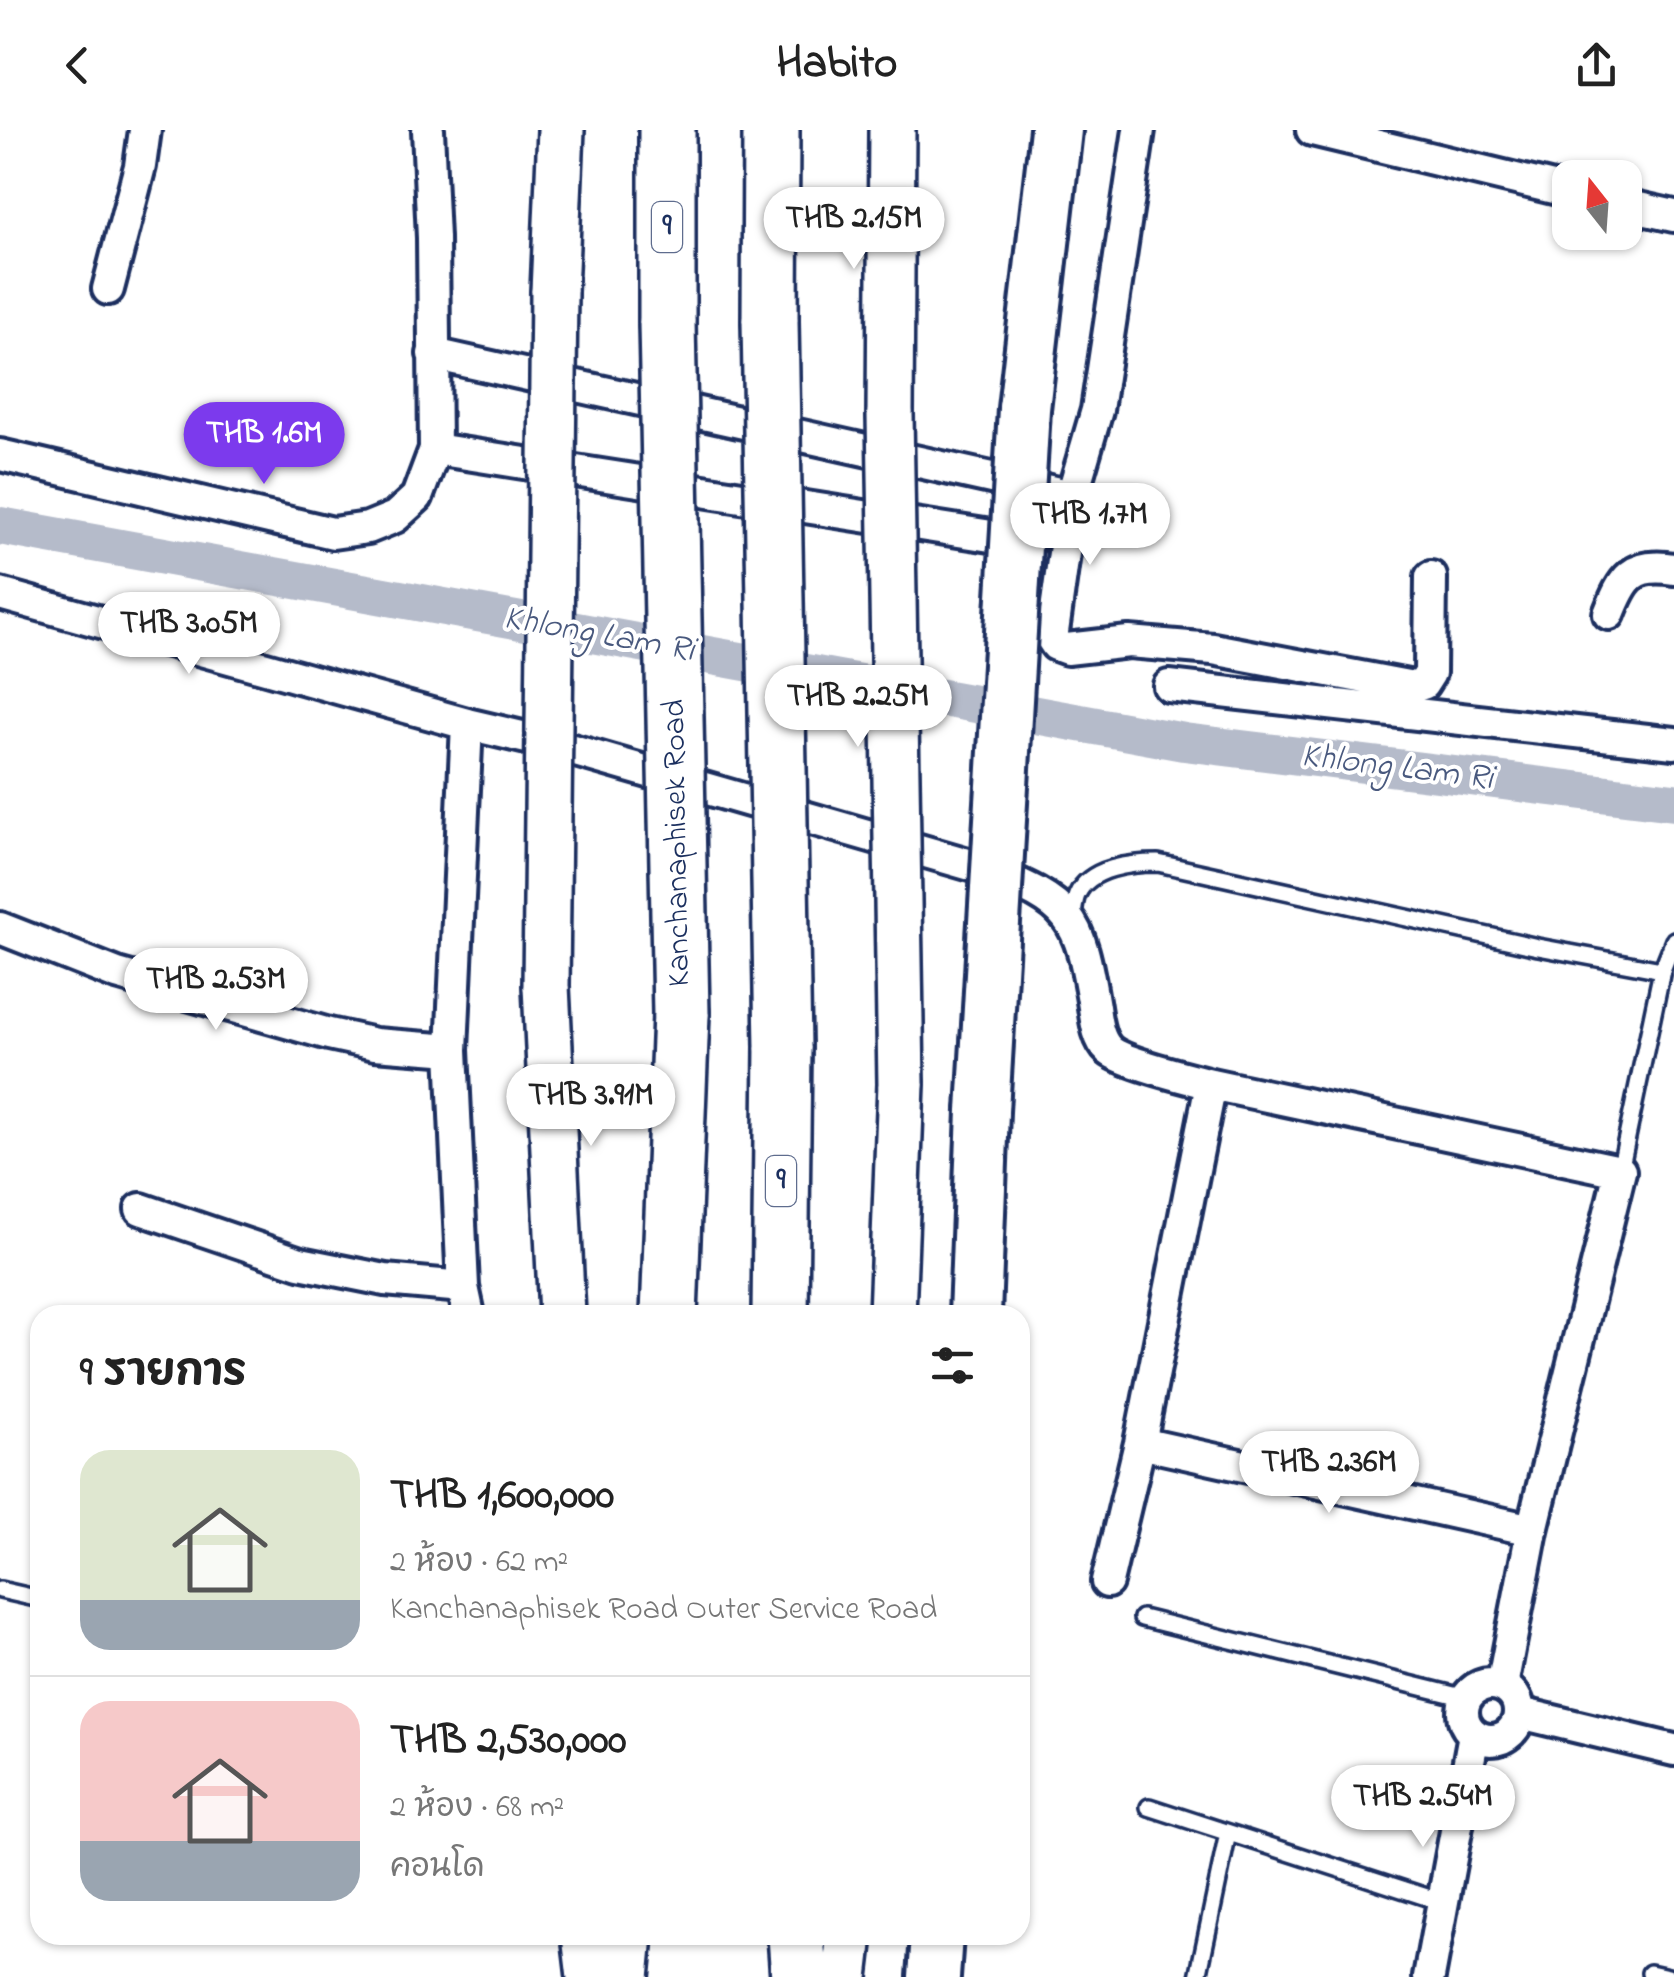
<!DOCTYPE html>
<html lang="th">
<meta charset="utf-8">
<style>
body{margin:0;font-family:"Indie Flower","Playpen Sans Thai",sans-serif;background:#f2f2f2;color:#222;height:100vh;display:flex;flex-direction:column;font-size:38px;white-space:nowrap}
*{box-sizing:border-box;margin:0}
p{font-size:32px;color:#767676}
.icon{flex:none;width:55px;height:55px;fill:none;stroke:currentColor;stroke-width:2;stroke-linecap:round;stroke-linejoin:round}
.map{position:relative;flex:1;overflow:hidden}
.side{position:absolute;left:30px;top:1175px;width:1000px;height:640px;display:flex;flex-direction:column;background:#fff;border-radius:30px;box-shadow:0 2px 8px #0004}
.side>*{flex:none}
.needle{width:65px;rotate:343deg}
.fabs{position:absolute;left:1552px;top:30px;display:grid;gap:20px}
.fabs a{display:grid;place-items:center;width:90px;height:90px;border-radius:20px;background:#fff;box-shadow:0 2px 8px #0004;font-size:50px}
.price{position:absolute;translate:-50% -85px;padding:0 22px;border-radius:35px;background:#fff;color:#222;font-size:32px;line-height:65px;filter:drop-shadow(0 2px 5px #0008)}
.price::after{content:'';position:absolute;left:50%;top:60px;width:30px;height:22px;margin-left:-15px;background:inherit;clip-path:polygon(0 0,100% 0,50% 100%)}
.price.selected{background:#7c3aed;color:#fff}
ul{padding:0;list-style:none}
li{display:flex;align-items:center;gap:30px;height:250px;padding:0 50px}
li+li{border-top:2px solid #e0e0e0}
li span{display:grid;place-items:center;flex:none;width:280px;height:200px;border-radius:30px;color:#555}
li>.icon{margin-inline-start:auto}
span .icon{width:120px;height:120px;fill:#fffc;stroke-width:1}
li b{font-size:42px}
h2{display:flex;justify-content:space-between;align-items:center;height:120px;padding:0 50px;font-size:42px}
header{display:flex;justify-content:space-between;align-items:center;height:130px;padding:0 50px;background:#fff;font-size:45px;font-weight:800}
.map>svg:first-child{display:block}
</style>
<header><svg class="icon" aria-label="back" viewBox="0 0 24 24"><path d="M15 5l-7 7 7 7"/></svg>Habito<svg class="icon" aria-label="share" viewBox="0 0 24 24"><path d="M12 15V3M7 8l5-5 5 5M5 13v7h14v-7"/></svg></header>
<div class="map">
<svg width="1674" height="1847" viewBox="0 0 1674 1847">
<rect width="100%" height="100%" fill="#fff"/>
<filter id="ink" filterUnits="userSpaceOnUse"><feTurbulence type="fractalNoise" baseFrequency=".01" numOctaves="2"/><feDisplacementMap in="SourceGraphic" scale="20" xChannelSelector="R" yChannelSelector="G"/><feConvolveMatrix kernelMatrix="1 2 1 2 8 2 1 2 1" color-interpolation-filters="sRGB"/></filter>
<g filter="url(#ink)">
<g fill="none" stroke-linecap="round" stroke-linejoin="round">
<path stroke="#b5bbca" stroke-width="38" d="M0,396L1184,612L1674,672"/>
<defs>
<path id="lane" d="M1072,790C1074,782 1074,772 1077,765C1089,737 1132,733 1158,733L1538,817L1662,840
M1620,1041L1662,840L1674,810
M0,1460L40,1469
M1142,1488L1466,1568
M1149,1677L1445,1773
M1650,1843L1668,1847
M1198,1847L1228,1703"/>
<path id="street" d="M1139,0L1097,280L1072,366L1052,509L1056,515L1067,519L1129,512L1213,519L1413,557L1423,554L1430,543L1431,447
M1312,0L1570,62
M1625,75L1674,86
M108,159L140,36L145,0
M433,224L1072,366
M435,319L1029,412
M0,325L333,403L368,398L395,387L417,367L435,319L433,108L428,0
M0,464L467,594
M1609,484C1623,448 1632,432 1674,439
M1169,556L1674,613
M0,798L117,844L329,904L375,914L452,920
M141,1079L300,1133L385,1150L463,1157
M469,1185L463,1157L452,920L467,594L548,613L985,739C1072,775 1079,784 1094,877C1096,891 1098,910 1109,920C1122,932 1191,949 1211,954L1620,1041L1532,1400L1502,1556
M1140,1313L1532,1400
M1107,1452L1140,1313L1211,954
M1463 1582a28 28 0 1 1 56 0a28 28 0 1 1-56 0Z
M1520,1583L1674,1620
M1429,1847L1474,1604"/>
<path id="secondary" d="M554,162L561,0
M890,284L892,0
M546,856L562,1185
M892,1185L901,954
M585,1805L590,1847
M845,1847L850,1805"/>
<path id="primary" d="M1024,279L1056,0
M975,1185L983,981
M934,1847L937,1805"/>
<path id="highway" d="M770,191L771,0
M667,193V0
M669,1185L681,884
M780,1185L783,917
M796,1805L799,1847
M621,1847L625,1805"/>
</defs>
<use href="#lane" stroke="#1b2f5e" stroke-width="22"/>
<use href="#street" stroke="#1b2f5e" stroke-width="38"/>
<use href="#secondary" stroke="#1b2f5e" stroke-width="52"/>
<use href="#primary" stroke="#1b2f5e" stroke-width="58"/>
<use href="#highway" stroke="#1b2f5e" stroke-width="62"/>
<use href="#lane" stroke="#fff" stroke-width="15"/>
<use href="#street" stroke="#fff" stroke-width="30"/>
<use href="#secondary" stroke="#fff" stroke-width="45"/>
<use href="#primary" stroke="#fff" stroke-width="50"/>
<use href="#highway" stroke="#fff" stroke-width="55"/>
<defs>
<path id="secondary-bridge" d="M890,284L901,954
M546,856L554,162"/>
<path id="primary-bridge" d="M983,981L1024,279"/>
<path id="highway-bridge" d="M770,191L783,917
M667,193L681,884"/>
</defs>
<use href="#secondary-bridge" stroke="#1b2f5e" stroke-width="52" stroke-linecap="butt"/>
<use href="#primary-bridge" stroke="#1b2f5e" stroke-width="58" stroke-linecap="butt"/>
<use href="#highway-bridge" stroke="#1b2f5e" stroke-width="62" stroke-linecap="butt"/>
<use href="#secondary-bridge" stroke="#fff" stroke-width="45"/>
<use href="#primary-bridge" stroke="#fff" stroke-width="50"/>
<use href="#highway-bridge" stroke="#fff" stroke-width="55"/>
</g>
</g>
<g text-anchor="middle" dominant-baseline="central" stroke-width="8" stroke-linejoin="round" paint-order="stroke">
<g fill="#fff" stroke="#5f6d8e" stroke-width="2.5">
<rect x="652" y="72" width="30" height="50" rx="8"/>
<rect x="766" y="1026" width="30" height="50" rx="8"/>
</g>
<g font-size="30" font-weight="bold" fill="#1b2f5e">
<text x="667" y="97">9</text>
<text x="781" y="1051">9</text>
</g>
<g font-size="32" fill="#1b2f5e" stroke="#fff">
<text transform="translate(678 713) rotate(-91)">Kanchanaphisek Road</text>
</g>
<g font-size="35" font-style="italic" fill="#49597e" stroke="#fff">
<text transform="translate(599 505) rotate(10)">Khlong Lam Ri</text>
<text transform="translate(1397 638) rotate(7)">Khlong Lam Ri</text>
</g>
</g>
</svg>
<div class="fabs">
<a><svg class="needle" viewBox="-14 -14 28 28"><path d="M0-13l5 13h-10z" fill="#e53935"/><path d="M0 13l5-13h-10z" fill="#767676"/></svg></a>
</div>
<b class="price" style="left:854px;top:142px">THB 2.15M</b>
<b class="price selected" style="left:264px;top:357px">THB 1.6M</b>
<b class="price" style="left:1090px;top:438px">THB 1.7M</b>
<b class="price" style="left:189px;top:547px">THB 3.05M</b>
<b class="price" style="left:858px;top:620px">THB 2.25M</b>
<b class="price" style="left:216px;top:903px">THB 2.53M</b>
<b class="price" style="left:591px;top:1019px">THB 3.91M</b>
<b class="price" style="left:1329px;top:1386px">THB 2.36M</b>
<b class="price" style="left:1423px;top:1720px">THB 2.54M</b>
<section class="side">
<h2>9 รายการ<svg class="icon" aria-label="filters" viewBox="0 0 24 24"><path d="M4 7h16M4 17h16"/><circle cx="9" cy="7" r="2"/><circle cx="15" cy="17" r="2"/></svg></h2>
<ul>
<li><span style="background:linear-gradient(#dfe7d0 75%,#9aa5b1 0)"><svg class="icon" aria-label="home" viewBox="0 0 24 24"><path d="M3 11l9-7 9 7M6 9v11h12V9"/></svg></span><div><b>THB 1,600,000</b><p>2 ห้อง · 62 m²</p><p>Kanchanaphisek Road Outer Service Road</p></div></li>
<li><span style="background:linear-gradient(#f6c9c9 70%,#9aa5b1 0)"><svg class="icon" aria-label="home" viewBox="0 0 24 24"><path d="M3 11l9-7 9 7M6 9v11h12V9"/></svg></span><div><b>THB 2,530,000</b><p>2 ห้อง · 68 m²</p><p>คอนโด</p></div></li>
</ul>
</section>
</div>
